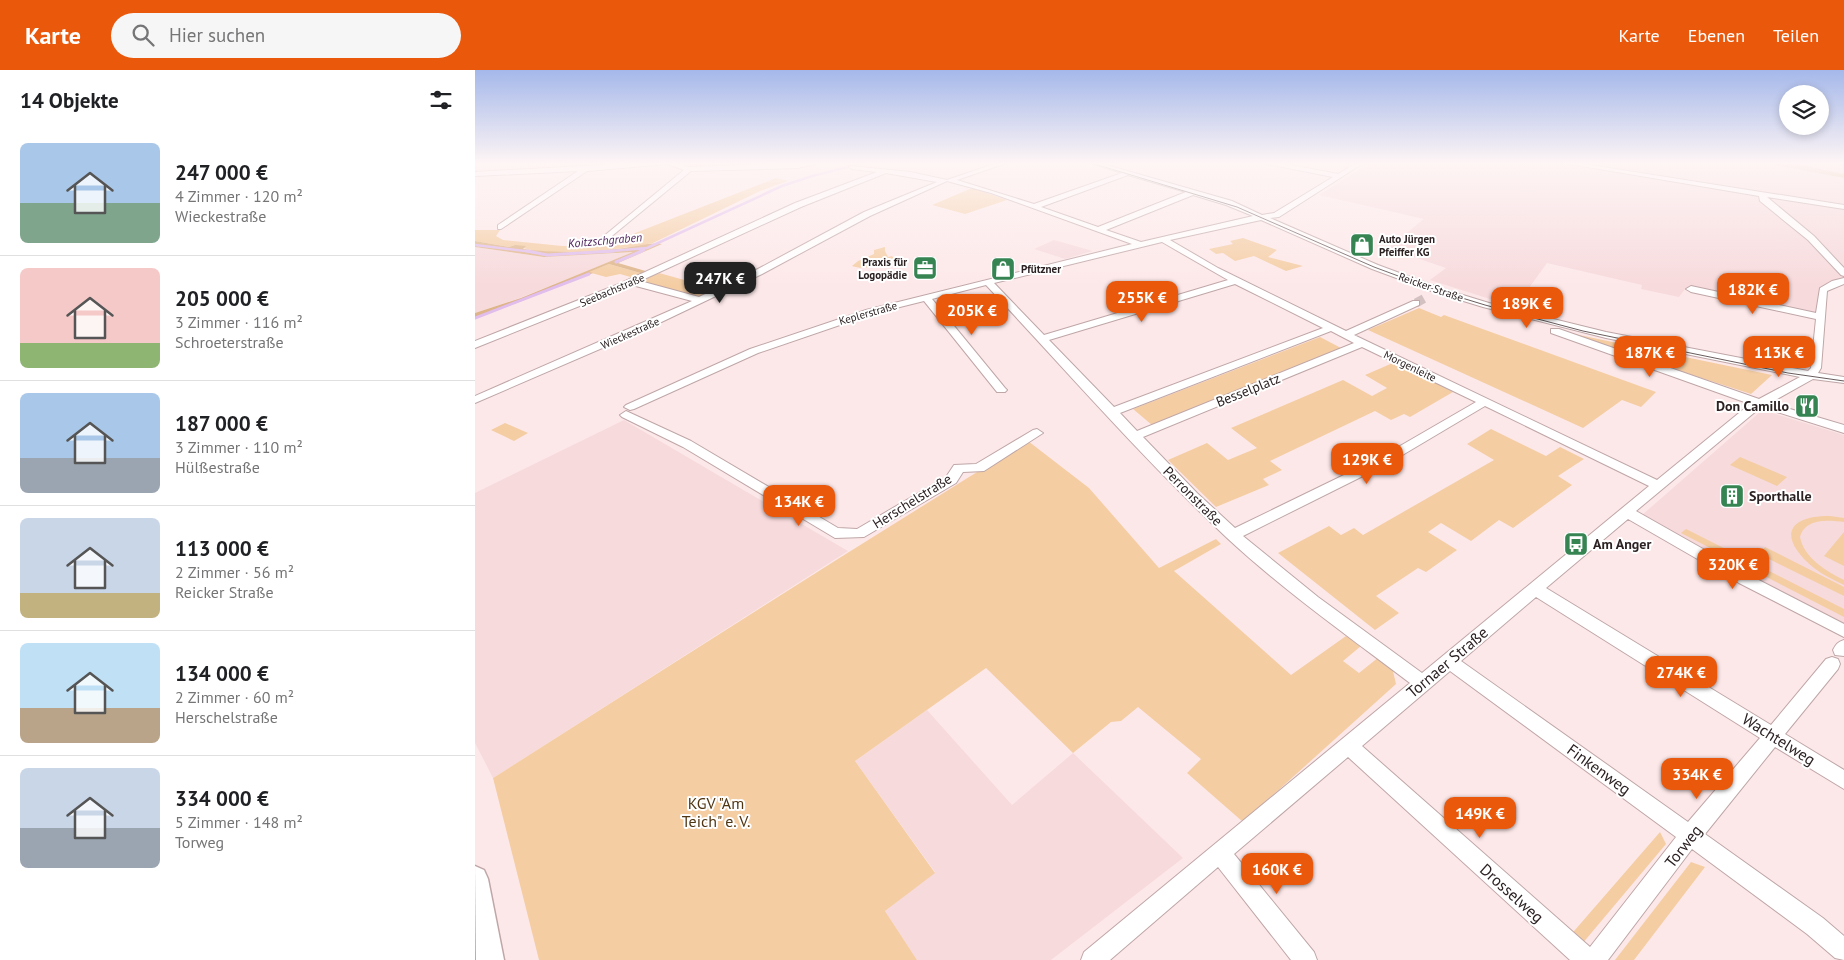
<!DOCTYPE html>
<html lang="de">
<meta charset="utf-8">
<style>
body{margin:0;font-family:"PT Sans",sans-serif;background:#f6f6f6;color:#202124;height:100vh;display:flex;flex-direction:column;font-size:19px;white-space:nowrap}
*{box-sizing:border-box;margin:0}
p{font-size:16px;color:#757577}
.icon{flex:none;width:28px;height:28px;fill:none;stroke:currentColor;stroke-width:2;stroke-linecap:round;stroke-linejoin:round}
.map{position:relative;flex:1;overflow:hidden}
.panel{display:flex;flex-direction:column;background:#fff;width:475px}
.panel>*{flex:none}
.buttons{position:absolute;left:1304px;top:15px;display:grid;gap:10px}
.buttons a{display:grid;place-items:center;width:50px;height:50px;border-radius:50%;background:#fff;box-shadow:0 2px 8px #0003;font-size:25px}
.price{position:absolute;translate:-50% -42px;padding:0 11px;border-radius:10px;background:#ea580c;color:#fff;font-size:16px;line-height:32px;filter:drop-shadow(0 1px 2px #0008)}
.price::after{content:'';position:absolute;left:50%;top:30px;width:15px;height:11px;margin-left:-8px;background:inherit;clip-path:polygon(0 0,100% 0,50% 100%)}
.price.active{background:#222;color:#fff}
ul{padding:0;list-style:none}
li{display:flex;align-items:center;gap:15px;height:125px;padding:0 20px}
li+li{border-top:1px solid #e0e0e0}
li span{display:grid;place-items:center;flex:none;width:140px;height:100px;border-radius:8px;color:#555}
li>.icon{margin-inline-start:auto}
span .icon{width:60px;height:60px;fill:#fffc;stroke-width:1}
li b{font-size:21px}
h2{display:flex;justify-content:space-between;align-items:center;height:60px;padding:0 20px;font-size:21px}
header{display:flex;align-items:center;gap:30px;box-sizing:border-box;height:70px;padding:0 25px;background:#ea580c;color:#fff}
header strong{font-size:24px}
nav{display:flex;gap:28px;margin-inline-start:auto;font-size:18px}
.search{width:350px;height:45px;background:#f6f6f6;display:flex;align-items:center;gap:12px;box-sizing:border-box;padding:0 18px;border-radius:28px;color:#757577;font-size:19px}
main{display:flex;flex:1;min-height:0}
.map>svg:first-child{display:block}
</style>
<header>
<strong>Karte</strong>
<div class="search"><svg class="icon" aria-label="search" viewBox="0 0 24 24"><circle cx="10" cy="10" r="6"/><path d="M15 15l6 6"/></svg>Hier suchen</div>
<nav><a>Karte</a><a>Ebenen</a><a>Teilen</a></nav>
</header>
<main>
<section class="panel">
<h2>14 Objekte<svg class="icon" aria-label="filters" viewBox="0 0 24 24"><path d="M4 7h16M4 17h16"/><circle cx="9" cy="7" r="2"/><circle cx="15" cy="17" r="2"/></svg></h2>
<ul>
<li><span style="background:linear-gradient(#a9c7e8 60%,#7fa58c 0)"><svg class="icon" aria-label="home" viewBox="0 0 24 24"><path d="M3 11l9-7 9 7M6 9v11h12V9"/></svg></span><div><b>247 000 €</b><p>4 Zimmer · 120 m²</p><p>Wieckestraße</p></div></li>
<li><span style="background:linear-gradient(#f6c9c9 75%,#8fb573 0)"><svg class="icon" aria-label="home" viewBox="0 0 24 24"><path d="M3 11l9-7 9 7M6 9v11h12V9"/></svg></span><div><b>205 000 €</b><p>3 Zimmer · 116 m²</p><p>Schroeterstraße</p></div></li>
<li><span style="background:linear-gradient(#a9c7e8 65%,#9aa5b1 0)"><svg class="icon" aria-label="home" viewBox="0 0 24 24"><path d="M3 11l9-7 9 7M6 9v11h12V9"/></svg></span><div><b>187 000 €</b><p>3 Zimmer · 110 m²</p><p>Hülßestraße</p></div></li>
<li><span style="background:linear-gradient(#c9d6e8 75%,#c2b280 0)"><svg class="icon" aria-label="home" viewBox="0 0 24 24"><path d="M3 11l9-7 9 7M6 9v11h12V9"/></svg></span><div><b>113 000 €</b><p>2 Zimmer · 56 m²</p><p>Reicker Straße</p></div></li>
<li><span style="background:linear-gradient(#bfe0f5 65%,#b9a48a 0)"><svg class="icon" aria-label="home" viewBox="0 0 24 24"><path d="M3 11l9-7 9 7M6 9v11h12V9"/></svg></span><div><b>134 000 €</b><p>2 Zimmer · 60 m²</p><p>Herschelstraße</p></div></li>
<li><span style="background:linear-gradient(#c9d6e8 60%,#9aa5b1 0)"><svg class="icon" aria-label="home" viewBox="0 0 24 24"><path d="M3 11l9-7 9 7M6 9v11h12V9"/></svg></span><div><b>334 000 €</b><p>5 Zimmer · 148 m²</p><p>Torweg</p></div></li>
</ul>
</section>
<div class="map">
<svg width="1369" height="890" viewBox="0 0 1369 890">
<rect width="100%" height="100%" fill="#fde8e9"/>
<path fill="#f7dadc" d="M897,92H1369V211L1348,220L1344,247L1211,218L1204,227L1166,219L1167,215L1072,193L1040,237L955,210L971,198L913,178L949,149L844,125Z
M579,170L618,181L590,189L559,179Z
M0,177L69,187L159,182L45,228L0,243Z
M1285,342H1294L1369,365V555L1167,445Z
M149,350L373,481L18,708L0,673V423Z
M452,640L537,735L598,683L708,788L576,890H442L410,841L460,802L380,691Z"/>
<path fill="#f4cda3" d="M301,108L313,111L285,121L178,173C145,180 70,189 40,175L34,177L0,171V160H25L21,166L28,170L87,176H127Z
M497,118L532,130L490,144L457,135Z
M768,168L802,180L793,187L828,196L811,201L779,186L760,191L748,183L741,184L734,179L758,174L755,171Z
M410,177V181L413,187L417,186L422,192C408,194 390,201 377,196L383,191L399,184V180Z
M134,194L169,204L159,208L145,204L131,207L113,202Z
M184,203L242,219L225,227L166,211Z
M944,238L966,247L969,245L1181,322L1166,337L1147,330L1108,358L893,260Z
M1099,264L1297,305L1276,324L1097,266Z
M845,267L866,278L677,355L658,339Z
M920,292L978,322L935,347L929,344L916,350L900,341L795,391L807,400L788,409L794,415L741,437L693,390L732,373L753,390L782,378L756,358L868,310L897,326L912,318L890,305Z
M30,353L53,363L39,371L16,360Z
M1016,359L1071,386L1085,377L1109,389L1083,406L1097,415L1038,458L1024,450L996,471L966,453L953,462L982,480L951,502L943,498L901,526L924,543L900,560L803,483L854,456L866,465L879,458L888,465L1019,390L992,374Z
M553,371L614,418L684,498L741,469L746,474L699,501L816,605L871,566L886,576L868,591L884,603L904,587L917,597L921,614L768,752L712,703L726,689L663,637L646,651L636,652L598,683L511,598L380,691L460,803L410,841L442,890H64L18,708C196,595 373,481 553,371Z
M1265,387L1312,407L1302,416L1255,395Z
M1355,446L1369,448V452C1354,450 1330,448 1325,467C1329,488 1351,501 1369,510V515C1359,510 1348,505 1339,498C1305,470 1308,446 1355,446Z
M1211,459L1369,539V547L1206,463Z
M1369,462V496L1349,486Z
M1290,477L1369,517V526L1284,484Z
M1185,762L1191,774L1107,874L1093,868Z
M1216,792L1230,797L1159,890H1140Z"/>
<path fill="#deb589" d="M1284,92H1311L1369,104V108Z
M0,171L34,177L40,175L51,176L48,179C78,183 111,183 141,179C157,178 172,172 187,174L143,193L174,202L169,204L134,194L114,202L118,203L0,249V243L46,228L158,182L69,187L0,177Z"/>
<g fill="none" stroke-linecap="round" stroke-linejoin="round">
<path stroke="#e0bded" stroke-width="2.5" d="M0,175L58,182
M125,182L172,178L307,116L337,106L393,92
M164,182L169,180"/>
<path stroke="#e0bded" stroke-width="3" d="M52,181L72,185L139,181
M141,192L167,181
M0,248L114,204"/>
<path stroke="#d3c0c1" stroke-width="9" stroke-dasharray="9 5" stroke-linecap="butt" d="M941,233L950,228"/>
<defs>
<path id="minor" d="M179,92H198L214,97L348,92L323,98L216,101L132,170H129V166L209,100L192,94L112,101L26,159H23V155L103,101L0,106V102Z
M525,92H534L482,110L559,134L647,103L612,92H621L757,131L787,145L799,143L858,107L792,94L789,92H800L863,104L883,92H890L804,147L795,148L903,195L965,218L1014,233L1131,262L1333,301L1336,298L1341,249L1216,222L1211,219L1216,216L1341,243L1345,218L1357,211L1369,208V214L1352,221L1346,298L1343,303L1369,307V313L1338,309L1295,333L1369,355V363L1286,337L1161,441L1274,505L1369,554V567L1264,513L1153,449L1071,518L1296,655L1351,589L1357,587L1363,589L1365,594L1363,599L1310,664L1369,700V719L1300,677L1230,764L1348,848L1369,866V890L1360,888L1332,864L1217,779L1133,890H1095L873,687L759,784L839,882L842,890H816L743,797L635,890H606L609,882L935,613C873,566 808,520 751,467C667,388 590,299 511,215L457,229L530,318L532,320L530,322H522L449,231L397,244L283,283L159,339L155,340L149,337L151,335L275,279L391,240L657,174L516,123L472,111L395,146L287,204L176,257L0,333V326L217,231L157,215L0,278V271L144,214L320,133L402,102L377,99L374,97L375,96L435,102L472,110ZM411,103L462,112L389,142L281,200L224,227L165,211L326,137ZM653,105L711,122L623,157L566,137ZM718,125L751,135L778,146L666,172L631,160ZM786,150L897,199L959,222L1008,237L1131,268L1325,307L1284,329L1084,259H1076V263L1275,334L1182,410L879,265L944,235V231H938L871,261L743,198L695,170ZM687,172L753,210L569,265L519,213ZM760,214L848,258L639,337L574,270ZM856,261L879,273L662,361L645,343ZM887,277L1001,332L906,387L760,458L722,423L668,367ZM1010,336L1174,416L947,603L843,527L768,466L914,393ZM1061,527L1285,668L1213,752L986,591ZM975,601L1201,767L1115,877L887,676Z
M1083,92H1096L1369,135V139L1292,127L1339,166L1369,198V206L1366,205L1333,170L1285,131L1284,126Z
M151,341L216,371L363,458L382,459L471,407L479,395L501,394L558,360L562,359L568,363L509,401L488,402L481,413L389,467L360,468L208,377L147,347L145,345Z
M1369,570V586L1360,585L1358,580C1361,574 1363,572 1369,570Z"/>
<path id="major" d="M0,796L9,800L13,809L29,890H1Z"/>
</defs>
<use href="#minor" stroke="#bfa6a7" stroke-width="2"/>
<use href="#major" stroke="#bfa6a7" stroke-width="3"/>
<use href="#minor" fill="#fff" fill-rule="evenodd"/>
<use href="#major" fill="#fff" fill-rule="evenodd"/>
<path stroke="#695c5d" stroke-width="1" d="M613,92L762,137L899,197L961,220L1010,235L1108,261L1313,303L1369,311"/>
</g>
<linearGradient id="sky" x2="0" y2="1"><stop stop-color="#a5b8ea"/><stop offset="0.43" stop-color="#fef5f5"/><stop offset="1" stop-color="#fef5f5" stop-opacity="0"/></linearGradient>
<rect width="1369" height="216" fill="url(#sky)"/>
<defs>
<symbol id="shop-square" viewBox="-11 -11 22 22"><rect x="-9" y="-9" width="18" height="18" rx="4" fill="#378453" stroke="#fff"/><path d="M-5-2.5h2.3a2.7 3.5 0 0 1 5.4 0H5L5.5 6h-11ZM-1.5-2.5h3a1.5 2.3 0 0 0-3 0Z" fill="#fff"/></symbol>
<symbol id="office-square" viewBox="-11 -11 22 22"><rect x="-9" y="-9" width="18" height="18" rx="4" fill="#378453" stroke="#fff"/><path d="M-6-3h4V-5.5h4V-3h4V5H-6ZM-1-4.5V-3h2v-1.5ZM-6 0V1H6V0Z" fill="#fff"/></symbol>
<symbol id="restaurant-square" viewBox="-11 -11 22 22"><rect x="-9" y="-9" width="18" height="18" rx="4" fill="#378453" stroke="#fff"/><path d="M-5-6h1v4h1v-4h1v4h1v-4h1v5L-1.5 .5V6h-2V.5L-5-1ZM5-6V6H3V1.5H1.5Q1.5-4 5-6Z" fill="#fff"/></symbol>
<symbol id="building-square" viewBox="-11 -11 22 22"><rect x="-9" y="-9" width="18" height="18" rx="4" fill="#378453" stroke="#fff"/><path d="M-4-6H4V6H1V3H-1V6H-4ZM-2.5-4.3h1.7v1.8h-1.7ZM.8-4.3h1.7v1.8H.8ZM-2.5-1h1.7V.8h-1.7ZM.8-1h1.7V.8H.8Z" fill="#fff"/></symbol>
<symbol id="bus-square" viewBox="-11 -11 22 22"><rect x="-9" y="-9" width="18" height="18" rx="4" fill="#378453" stroke="#fff"/><path d="M-5-6H5V4H4V6H2V4H-2V6H-4V4H-5ZM-3.5-4V0h7V-4ZM-3.5 1.2v1.5H-2V1.2ZM2 1.2v1.5H3.5V1.2Z" fill="#fff"/></symbol>
</defs>
<g fill-rule="evenodd">
<use href="#shop-square" x="873" y="161" width="28" height="28"/>
<use href="#office-square" x="436" y="184" width="28" height="28"/>
<use href="#shop-square" x="514" y="185" width="28" height="28"/>
<use href="#restaurant-square" x="1318" y="322" width="28" height="28"/>
<use href="#building-square" x="1243" y="412" width="28" height="28"/>
<use href="#bus-square" x="1087" y="460" width="28" height="28"/>
</g>
<g text-anchor="middle" dominant-baseline="central" stroke-width="4" stroke-linejoin="round" paint-order="stroke">
<g font-size="11" font-weight="bold" fill="#2c2223" stroke="#fff" text-anchor="start">
<text x="904" y="169">Auto Jürgen<tspan x="904" dy="13">Pfeiffer KG</tspan></text>
<text x="432" y="192" text-anchor="end">Praxis für<tspan x="432" dy="13">Logopädie</tspan></text>
<text x="546" y="199">Pfützner</text>
</g>
<g font-size="11" fill="#2c2223" stroke="#fff">
<text transform="translate(956 217) rotate(19)">Reicker Straße</text>
<text transform="translate(137 220) rotate(-23)">Seebachstraße</text>
<text transform="translate(393 243) rotate(-16)">Keplerstraße</text>
<text transform="translate(155 263) rotate(-24)">Wieckestraße</text>
<text transform="translate(935 296) rotate(26)">Morgenleite</text>
</g>
<g font-size="12" font-style="italic" fill="#4d235c" stroke="#fff">
<text transform="translate(130 170) rotate(-5)">Koitzschgraben</text>
</g>
<g font-size="14" fill="#2c2223" stroke="#fff">
<text transform="translate(773 320) rotate(-22)">Besselplatz</text>
<text transform="translate(718 426) rotate(45)">Perronstraße</text>
<text transform="translate(437 431) rotate(-32)">Herschelstraße</text>
</g>
<g font-size="14" font-weight="bold" fill="#2c2223" stroke="#fff" text-anchor="start">
<text x="1314" y="336" text-anchor="end">Don Camillo</text>
<text x="1274" y="426">Sporthalle</text>
<text x="1118" y="474">Am Anger</text>
</g>
<g font-size="16" fill="#2c2223" stroke="#fff">
<text transform="translate(972 592) rotate(-40)">Tornaer Straße</text>
<text transform="translate(1304 669) rotate(32)">Wachtelweg</text>
<text transform="translate(1124 699) rotate(36)">Finkenweg</text>
<text transform="translate(1208 776) rotate(-52)">Torweg</text>
<text transform="translate(1037 823) rotate(42)">Drosselweg</text>
</g>
<g font-size="16" fill="#503512" stroke="#fff">
<text x="241" y="733">KGV "Am<tspan x="241" dy="18">Teich" e. V.</tspan></text>
</g>
</g>
</svg>
<div class="buttons">
<a><svg class="icon" aria-label="layers" viewBox="0 0 24 24"><path d="M12 4l9 5-9 5-9-5zM3 14l9 5 9-5"/></svg></a>
</div>
<b class="price active" style="left:245px;top:234px">247K €</b>
<b class="price" style="left:1278px;top:245px">182K €</b>
<b class="price" style="left:667px;top:253px">255K €</b>
<b class="price" style="left:1052px;top:259px">189K €</b>
<b class="price" style="left:497px;top:266px">205K €</b>
<b class="price" style="left:1175px;top:308px">187K €</b>
<b class="price" style="left:1304px;top:308px">113K €</b>
<b class="price" style="left:892px;top:415px">129K €</b>
<b class="price" style="left:324px;top:457px">134K €</b>
<b class="price" style="left:1258px;top:520px">320K €</b>
<b class="price" style="left:1206px;top:628px">274K €</b>
<b class="price" style="left:1222px;top:730px">334K €</b>
<b class="price" style="left:1005px;top:769px">149K €</b>
<b class="price" style="left:802px;top:825px">160K €</b>
</div>
</main>
